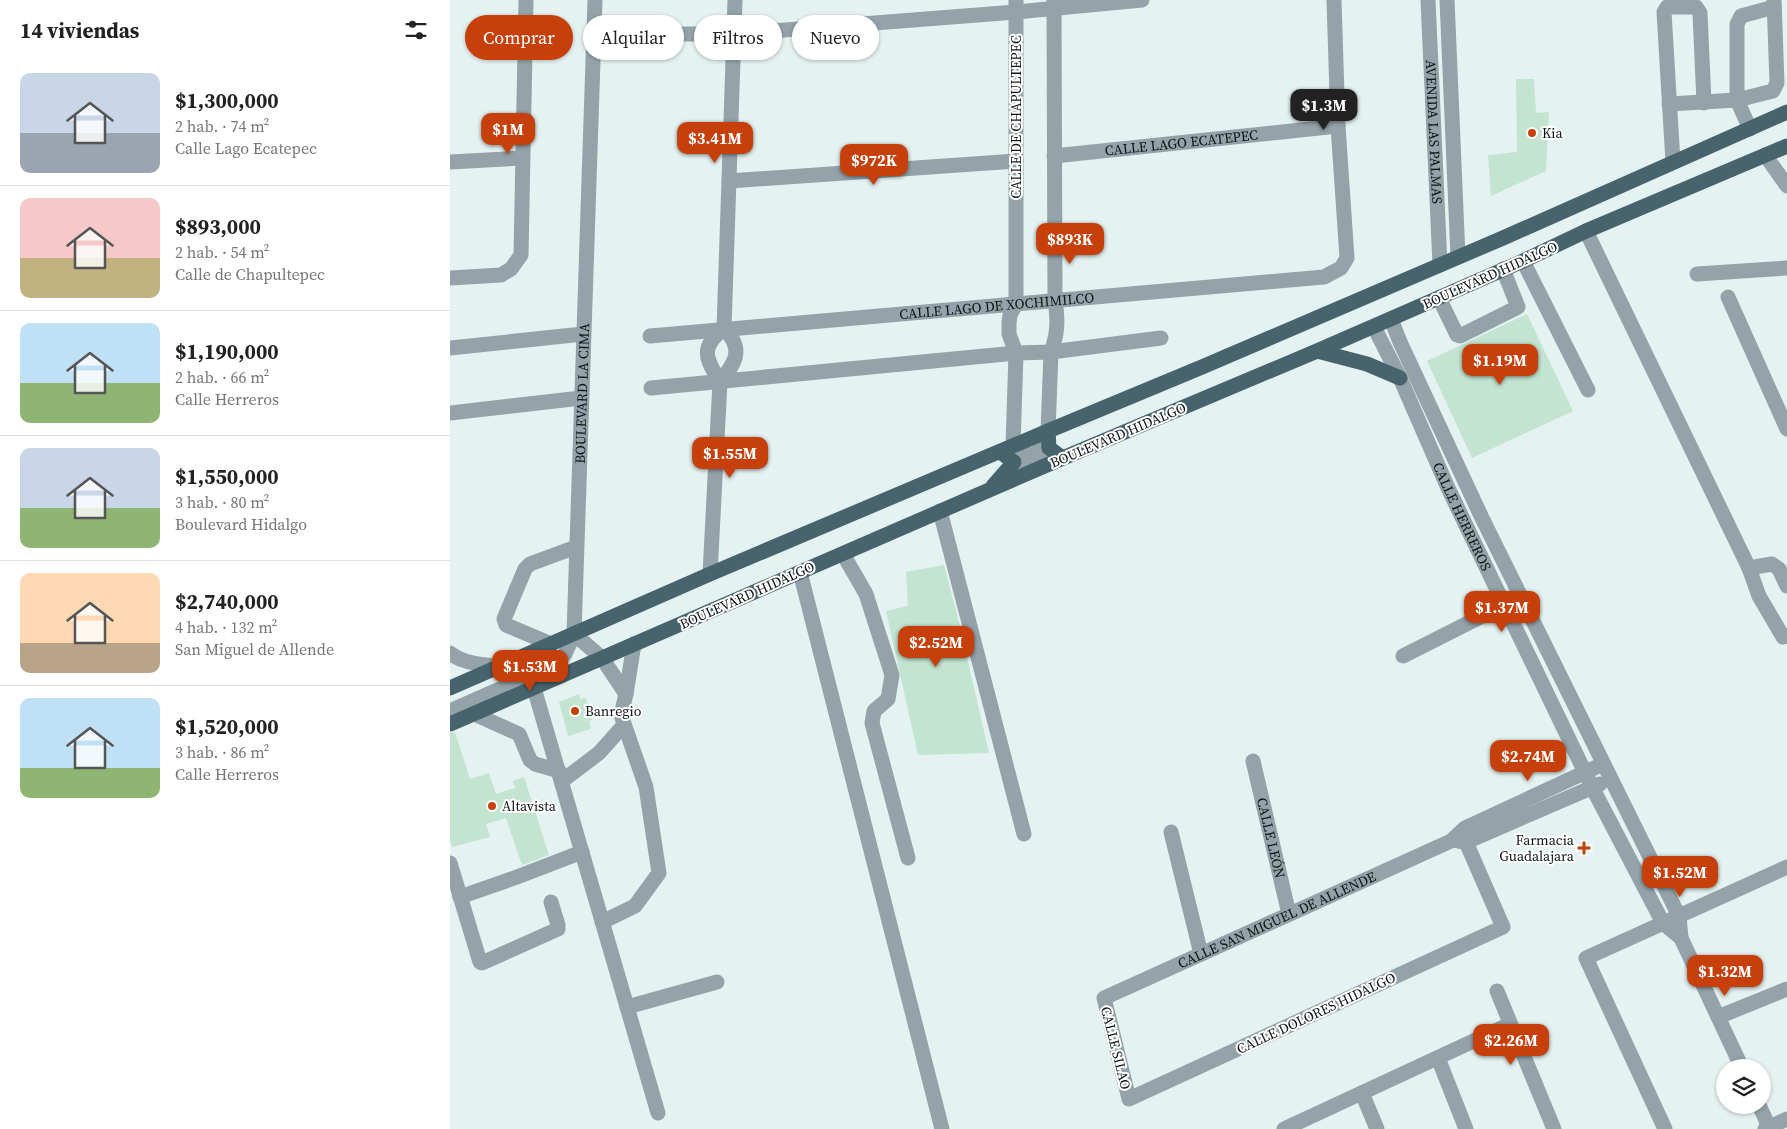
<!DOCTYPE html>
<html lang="es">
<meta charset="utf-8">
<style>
body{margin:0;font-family:"Source Serif 4",serif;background:#f2f2f2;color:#222;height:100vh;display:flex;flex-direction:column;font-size:19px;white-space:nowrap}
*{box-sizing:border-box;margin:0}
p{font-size:16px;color:#767676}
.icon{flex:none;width:28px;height:28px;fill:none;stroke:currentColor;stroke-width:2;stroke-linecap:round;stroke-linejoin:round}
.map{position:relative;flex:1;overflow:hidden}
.panel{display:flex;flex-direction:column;background:#fff;width:450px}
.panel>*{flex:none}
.top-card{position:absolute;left:15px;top:15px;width:475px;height:45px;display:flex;gap:10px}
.fabs{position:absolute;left:1266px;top:1059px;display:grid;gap:10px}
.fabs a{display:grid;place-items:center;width:55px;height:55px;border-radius:50%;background:#fff;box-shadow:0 1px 4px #0004;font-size:25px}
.price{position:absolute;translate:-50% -42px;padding:0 11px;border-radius:10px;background:#c7400c;color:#fff;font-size:16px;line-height:32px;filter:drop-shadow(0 1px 2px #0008)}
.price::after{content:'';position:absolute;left:50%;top:30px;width:15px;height:11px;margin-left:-8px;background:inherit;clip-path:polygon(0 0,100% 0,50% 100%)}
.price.selected{background:#222;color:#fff}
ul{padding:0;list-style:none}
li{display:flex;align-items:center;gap:15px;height:125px;padding:0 20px}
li+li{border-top:1px solid #e0e0e0}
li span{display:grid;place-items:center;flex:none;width:140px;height:100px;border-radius:10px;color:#555}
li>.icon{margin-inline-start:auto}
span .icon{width:60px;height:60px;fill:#fffc;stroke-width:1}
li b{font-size:21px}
h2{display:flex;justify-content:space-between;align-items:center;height:60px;padding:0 20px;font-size:21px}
.chip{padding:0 18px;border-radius:22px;background:#fff;box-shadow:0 1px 4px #0004;font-size:18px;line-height:45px}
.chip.selected{background:#c7400c;color:#fff}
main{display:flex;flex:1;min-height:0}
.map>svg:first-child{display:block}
</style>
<main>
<section class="panel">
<h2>14 viviendas<svg class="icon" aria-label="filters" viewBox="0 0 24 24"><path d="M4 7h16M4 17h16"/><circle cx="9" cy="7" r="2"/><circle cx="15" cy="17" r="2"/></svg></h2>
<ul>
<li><span style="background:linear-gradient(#c9d6e8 60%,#9aa5b1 0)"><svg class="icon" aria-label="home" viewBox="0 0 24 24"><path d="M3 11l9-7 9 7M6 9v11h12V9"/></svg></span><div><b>$1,300,000</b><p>2 hab. · 74 m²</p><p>Calle Lago Ecatepec</p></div></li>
<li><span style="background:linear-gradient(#f6c9c9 60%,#c2b280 0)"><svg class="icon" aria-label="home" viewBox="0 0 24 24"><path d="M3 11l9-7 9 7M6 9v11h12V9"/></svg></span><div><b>$893,000</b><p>2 hab. · 54 m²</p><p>Calle de Chapultepec</p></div></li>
<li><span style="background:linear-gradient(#bfe0f5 60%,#8fb573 0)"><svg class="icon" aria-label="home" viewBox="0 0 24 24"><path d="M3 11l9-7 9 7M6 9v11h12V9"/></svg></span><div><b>$1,190,000</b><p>2 hab. · 66 m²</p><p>Calle Herreros</p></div></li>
<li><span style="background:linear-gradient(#c9d6e8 60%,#8fb573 0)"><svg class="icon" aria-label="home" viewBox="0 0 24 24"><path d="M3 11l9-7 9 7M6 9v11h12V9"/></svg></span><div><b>$1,550,000</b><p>3 hab. · 80 m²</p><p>Boulevard Hidalgo</p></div></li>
<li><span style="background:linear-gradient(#ffd9b3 70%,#b9a48a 0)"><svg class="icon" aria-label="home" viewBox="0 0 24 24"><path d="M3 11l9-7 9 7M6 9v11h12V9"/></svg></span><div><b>$2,740,000</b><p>4 hab. · 132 m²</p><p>San Miguel de Allende</p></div></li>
<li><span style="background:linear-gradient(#bfe0f5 70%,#8fb573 0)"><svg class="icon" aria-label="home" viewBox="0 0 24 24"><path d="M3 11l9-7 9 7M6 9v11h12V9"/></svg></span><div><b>$1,520,000</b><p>3 hab. · 86 m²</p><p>Calle Herreros</p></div></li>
</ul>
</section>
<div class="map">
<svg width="1337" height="1129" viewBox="0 0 1337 1129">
<rect width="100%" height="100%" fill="#e4f2f1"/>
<path fill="#c2e4d0" d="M1066,79H1084L1086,113L1099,112L1096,171L1041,196L1038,155L1067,152Z
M1077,314L1123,411L1022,458L977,361Z
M494,565L508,618L539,753L468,755L436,611L458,606L456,572Z
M129,694L130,699L136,698L142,720L139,721L141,729L118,736L109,702Z
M5,732L20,779L39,773L46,794L65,788L63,781L74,777L99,855L72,865L56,818L36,824L40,837L2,847L0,840V733Z"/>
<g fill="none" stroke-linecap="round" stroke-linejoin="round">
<g stroke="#93a3a9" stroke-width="15">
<path d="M566,0V304L560,315L559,323V334L566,353L563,446L585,457L593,458"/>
<path id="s1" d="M978,0L990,265"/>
<path d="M997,0L1008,257"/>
<path d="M216,34H284L566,12L692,0"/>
<path d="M1219,104L1287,100L1323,91L1327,83L1324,0"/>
<path d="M1300,129L1287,100V24L1291,16L1324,7"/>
<path d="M1315,155L1337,186"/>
<path id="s2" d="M604,156L888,126"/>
<path d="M0,162L72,158"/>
<path d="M1223,162L1214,12L1217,7H1246L1250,13L1254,103"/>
<path d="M279,181L566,161"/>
<path d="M1136,231L1299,568L1309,596L1333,637L1337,636"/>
<path d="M1073,261L1138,390"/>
<path d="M1247,274L1337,268"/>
<path d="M0,278L51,275L61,269L71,255L76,0"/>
<path d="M1278,297L1337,429"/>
<path d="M989,298L1007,335L1010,336L1068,307L1053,269"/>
<path d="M941,319L950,342L1032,518L1229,916L1231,938L1292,1068"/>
<path id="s3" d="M924,327L950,378L998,488L1142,787L1213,923L1231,938"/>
<path d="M274,329L285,0"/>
<path id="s4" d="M200,336L874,277L891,268L897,258L888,126L884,0"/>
<path d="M0,348L133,334"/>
<path d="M270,382C285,363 295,349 274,329"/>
<path d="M201,388L566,353L601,352L711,338"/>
<path d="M0,413L131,398"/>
<path d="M554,480L585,457L598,431L601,352C608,333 608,320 605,300L604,0"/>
<path d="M490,511L574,834"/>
<path d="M393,554L416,594L442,675L438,699L424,711L422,723L458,858"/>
<path d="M1299,568L1322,564L1329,569L1337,586"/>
<path d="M350,572L492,1129"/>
<path d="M260,574L270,382C256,359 249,347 274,329"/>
<path d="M124,634L152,658L176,694"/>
<path d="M101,644L56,625L54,619L75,569L80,564L126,547"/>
<path d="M0,653C13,664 33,664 49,667"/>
<path d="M953,656L1054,605"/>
<path d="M84,688L208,1113"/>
<path id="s5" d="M0,711L104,665L115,654L124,634L145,0"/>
<path d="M24,714L69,734L80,760L85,764L109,771"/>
<path id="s6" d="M803,761L839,914"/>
<path d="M112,781L149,753L174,725"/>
<path id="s7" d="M1015,828L1016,842L1053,927L679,1099L654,998L1001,841L1015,828L1153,764"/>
<path d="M721,832L751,954"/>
<path d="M1008,841L1016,842L1150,784"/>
<path d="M0,863L30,962L32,963L108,929V925L101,902"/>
<path d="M10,897L67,877L132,852"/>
<path d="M152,922L185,906L209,873L196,787L171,715L176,694L184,644"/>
<path d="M1047,991L1104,1129"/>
<path d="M177,1007L267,982"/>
<path d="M1268,1017L1337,989"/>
<path d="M988,1058L1016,1129"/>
<path d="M912,1093L927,1129"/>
<path d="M1309,1105L1320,1129"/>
<path d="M834,1129L1060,1024"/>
<path d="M1215,1129L1136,958L1337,867"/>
<path d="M1315,1129L1337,1119"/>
</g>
<path stroke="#47646e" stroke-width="15" d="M867,351L917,364L950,378
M598,431L599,448L613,458
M543,486L564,462L550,452
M0,688L260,574L598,431L752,367L1053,238L1337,112
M0,724L613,458L867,351L1073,261L1136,231L1337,146"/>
</g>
<g fill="#c7400c" stroke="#fff" stroke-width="2">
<circle cx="1082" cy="133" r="5"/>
<circle cx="125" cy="711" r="5"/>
<circle cx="42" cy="806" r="5"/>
<path d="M1131.5 840.5h5v5h5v5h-5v5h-5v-5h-5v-5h5z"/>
</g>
<g text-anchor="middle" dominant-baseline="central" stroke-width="4" stroke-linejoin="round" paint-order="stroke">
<g font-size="14" fill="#0f1414" stroke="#fff">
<text transform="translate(566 117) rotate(-90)">CALLE DE CHAPULTEPEC</text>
<text stroke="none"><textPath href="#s1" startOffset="132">AVENIDA LAS PALMAS</textPath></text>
<text stroke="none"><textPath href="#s2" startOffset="128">CALLE LAGO ECATEPEC</textPath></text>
<text transform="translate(1040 275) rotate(-24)">BOULEVARD HIDALGO</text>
<text stroke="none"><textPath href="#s4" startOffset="348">CALLE LAGO DE XOCHIMILCO</textPath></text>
<text stroke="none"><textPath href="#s5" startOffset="392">BOULEVARD LA CIMA</textPath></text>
<text transform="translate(668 435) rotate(-23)">BOULEVARD HIDALGO</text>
<text stroke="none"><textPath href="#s3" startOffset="209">CALLE HERREROS</textPath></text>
<text transform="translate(297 595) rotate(-24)">BOULEVARD HIDALGO</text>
<text stroke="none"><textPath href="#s6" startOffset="79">CALLE LEÓN</textPath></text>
<text stroke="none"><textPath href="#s7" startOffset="812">CALLE SAN MIGUEL DE ALLENDE</textPath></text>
<text transform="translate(866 1013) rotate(-25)">CALLE DOLORES HIDALGO</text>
<text transform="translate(666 1048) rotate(76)">CALLE SILAO</text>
</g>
<g font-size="14" fill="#0f1414" stroke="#fff" text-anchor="start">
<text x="1092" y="133">Kia</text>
<text x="135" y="711">Banregio</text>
<text x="52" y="806">Altavista</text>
<text x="1124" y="840" text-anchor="end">Farmacia<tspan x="1124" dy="16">Guadalajara</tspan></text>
</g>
</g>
</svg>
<div class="fabs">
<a><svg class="icon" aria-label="layers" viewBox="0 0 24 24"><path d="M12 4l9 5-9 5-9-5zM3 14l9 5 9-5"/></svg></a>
</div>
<b class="price selected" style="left:874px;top:131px">$1.3M</b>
<b class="price" style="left:58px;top:155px">$1M</b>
<b class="price" style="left:265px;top:164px">$3.41M</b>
<b class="price" style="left:424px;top:186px">$972K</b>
<b class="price" style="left:620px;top:265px">$893K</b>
<b class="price" style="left:1050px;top:386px">$1.19M</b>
<b class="price" style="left:280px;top:479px">$1.55M</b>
<b class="price" style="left:1052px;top:633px">$1.37M</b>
<b class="price" style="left:486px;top:668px">$2.52M</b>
<b class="price" style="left:80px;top:692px">$1.53M</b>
<b class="price" style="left:1078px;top:782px">$2.74M</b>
<b class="price" style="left:1230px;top:898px">$1.52M</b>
<b class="price" style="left:1275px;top:997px">$1.32M</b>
<b class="price" style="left:1061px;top:1066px">$2.26M</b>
<div class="top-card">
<a class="chip selected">Comprar</a>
<a class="chip">Alquilar</a>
<a class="chip">Filtros</a>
<a class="chip">Nuevo</a>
</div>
</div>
</main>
